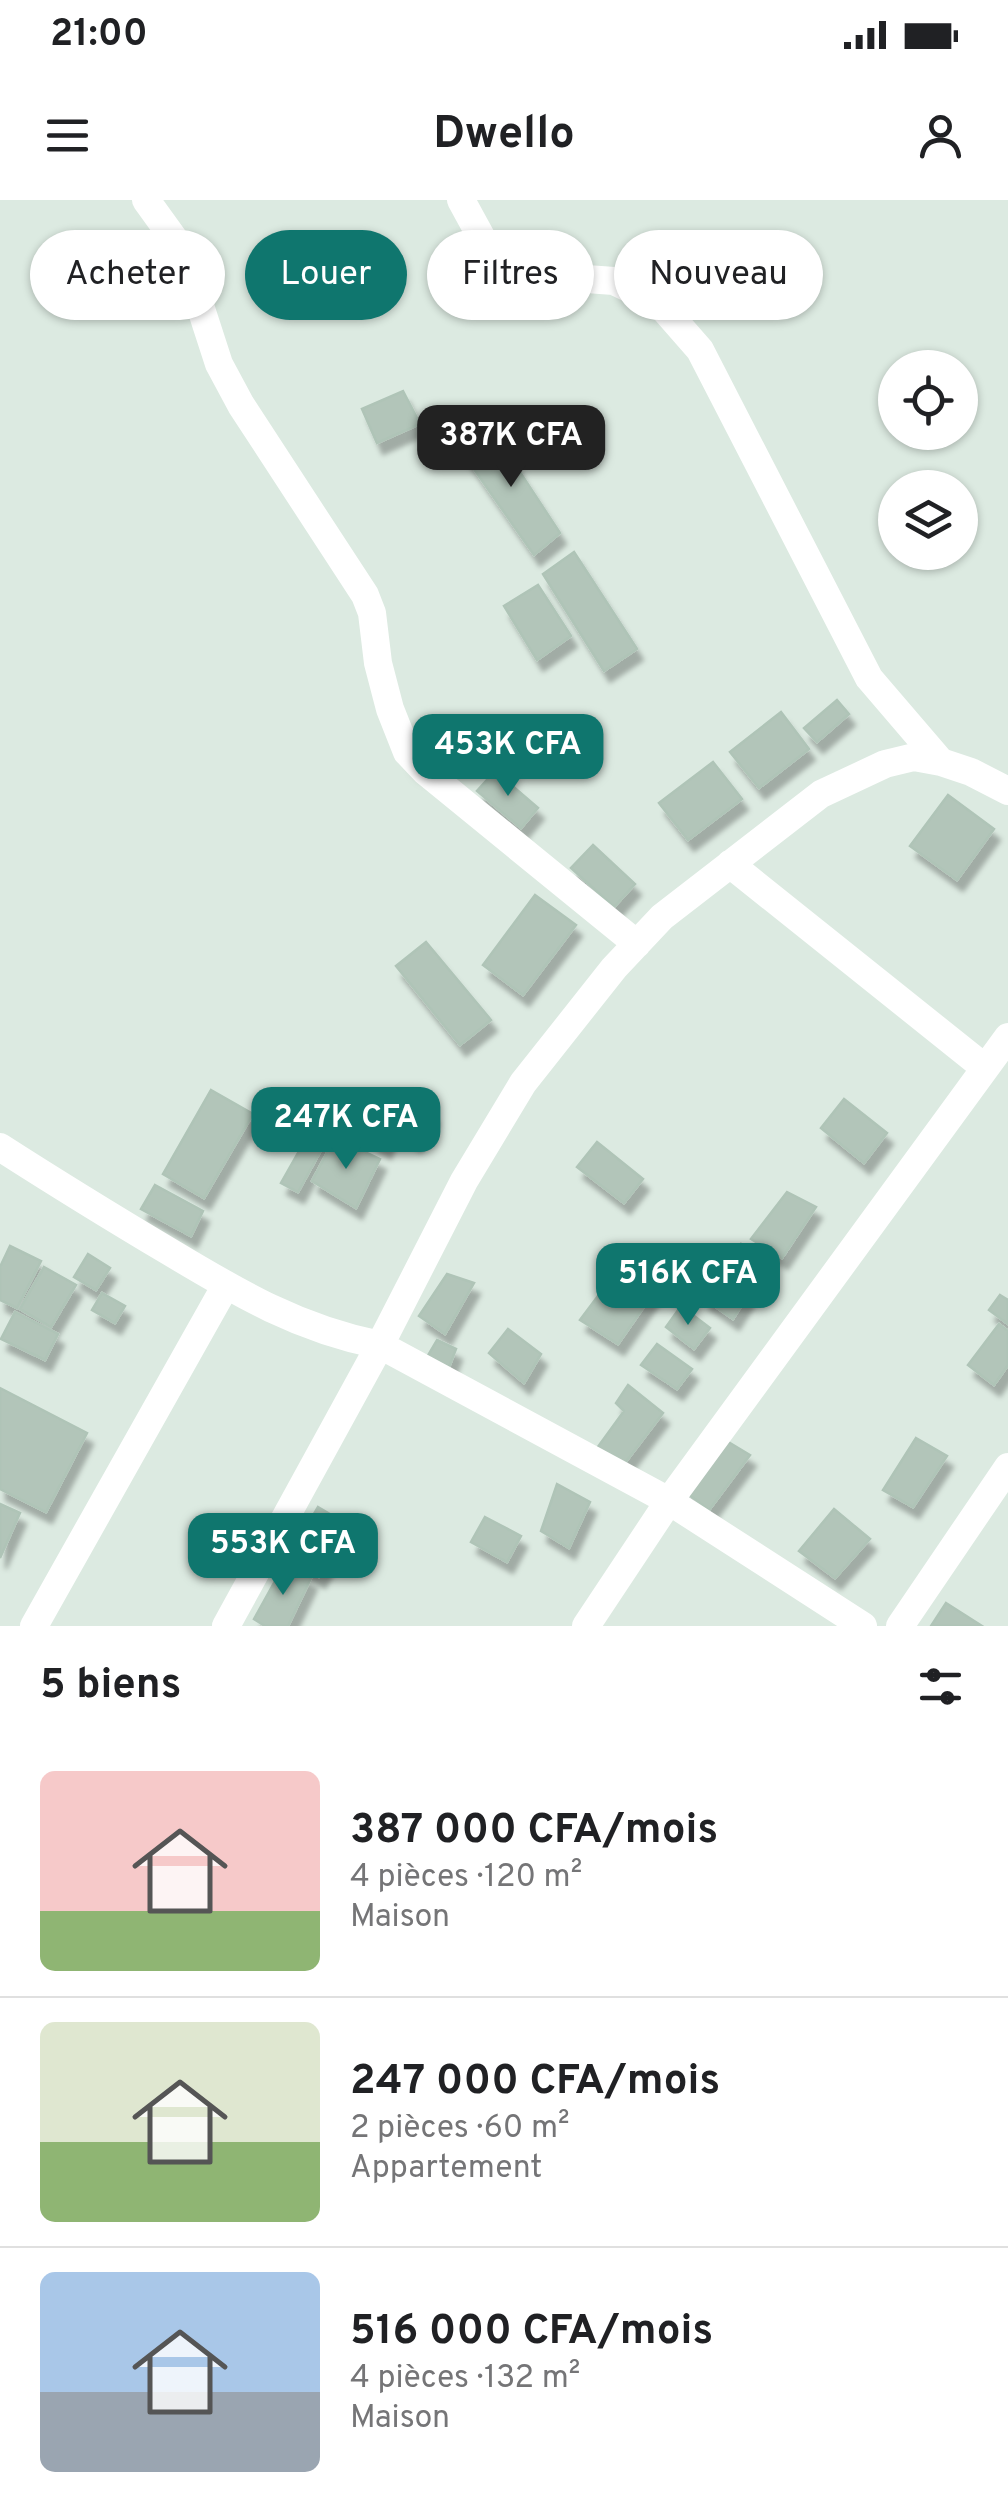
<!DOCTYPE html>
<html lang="fr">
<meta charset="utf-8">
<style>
body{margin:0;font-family:Overpass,sans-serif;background:#f2f2f2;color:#202124;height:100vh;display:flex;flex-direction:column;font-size:38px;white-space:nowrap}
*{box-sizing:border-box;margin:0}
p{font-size:32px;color:#757577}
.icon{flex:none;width:55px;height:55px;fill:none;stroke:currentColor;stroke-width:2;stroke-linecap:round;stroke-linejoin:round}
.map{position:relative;height:1426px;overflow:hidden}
.panel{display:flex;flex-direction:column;background:#fff;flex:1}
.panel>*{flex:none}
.guide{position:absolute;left:30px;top:30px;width:950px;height:90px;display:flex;gap:20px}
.tools{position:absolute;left:878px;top:150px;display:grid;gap:20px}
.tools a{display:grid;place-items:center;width:100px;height:100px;border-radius:50%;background:#fff;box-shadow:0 2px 8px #0004;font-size:50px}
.price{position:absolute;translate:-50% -85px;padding:0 22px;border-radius:20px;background:#0f766e;color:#fff;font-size:32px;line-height:65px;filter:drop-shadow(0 2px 5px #0008)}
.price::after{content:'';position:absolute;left:50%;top:60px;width:30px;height:22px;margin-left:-15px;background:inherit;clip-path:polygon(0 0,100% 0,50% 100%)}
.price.active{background:#222;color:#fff}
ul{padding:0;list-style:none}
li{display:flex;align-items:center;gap:30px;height:250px;padding:0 40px}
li+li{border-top:2px solid #e0e0e0}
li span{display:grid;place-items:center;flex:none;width:280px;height:200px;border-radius:15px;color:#555}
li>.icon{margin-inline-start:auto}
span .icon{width:120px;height:120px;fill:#fffc;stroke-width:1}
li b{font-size:42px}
h2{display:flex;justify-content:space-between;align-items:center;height:120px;padding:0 40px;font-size:42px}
.chip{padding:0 35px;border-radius:45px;background:#fff;box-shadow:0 2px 8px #0004;font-size:35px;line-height:90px}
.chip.active{background:#0f766e;color:#fff}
.status{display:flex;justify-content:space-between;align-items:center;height:70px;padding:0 50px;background:#fff;direction:ltr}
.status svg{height:28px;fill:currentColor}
header{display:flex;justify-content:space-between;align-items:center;height:130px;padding:0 40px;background:#fff;font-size:45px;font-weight:700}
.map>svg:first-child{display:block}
</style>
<div class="status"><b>21:00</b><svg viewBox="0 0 49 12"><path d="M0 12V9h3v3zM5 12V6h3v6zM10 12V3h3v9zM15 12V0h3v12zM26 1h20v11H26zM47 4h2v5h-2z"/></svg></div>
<header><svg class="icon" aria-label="menu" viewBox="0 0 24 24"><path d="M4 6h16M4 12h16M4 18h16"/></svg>Dwello<svg class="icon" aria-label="person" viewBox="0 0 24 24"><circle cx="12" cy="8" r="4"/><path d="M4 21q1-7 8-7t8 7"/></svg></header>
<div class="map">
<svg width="1008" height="1426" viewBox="0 0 1008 1426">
<defs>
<filter id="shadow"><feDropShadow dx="6" dy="11" stdDeviation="2.5" flood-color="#0004"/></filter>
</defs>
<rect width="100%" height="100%" fill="#dceae1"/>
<path fill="#b2c5b9" stroke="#afc4b7" stroke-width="2.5" filter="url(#shadow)" d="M403,191L420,224L377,243L362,209Z
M491,228L560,333L534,355L460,249Z
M574,352L637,449L604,471L543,374Z
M538,385L571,436L537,460L504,406Z
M837,500L849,514L817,542L804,528Z
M781,512L809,549L759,588L730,552Z
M713,562L742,599L688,640L659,603Z
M495,571L538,608L521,628L477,591Z
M948,595L994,629L957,680L910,646Z
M593,645L635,684L614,707L571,668Z
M535,695L576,725L523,795L483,765Z
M426,742L491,820L460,845L396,766Z
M211,890L253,914L204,998L163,974Z
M844,899L887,933L864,963L821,928Z
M416,902L433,913L415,941L396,929Z
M388,907L401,913L393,929L379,922Z
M315,923L331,932L298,992L281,983Z
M379,927L390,935L385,948L372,940Z
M335,938L380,959L356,1008L312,981Z
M597,942L643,979L624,1003L577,967Z
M155,985L203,1011L191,1036L141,1009Z
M787,992L816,1007L782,1058L751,1039Z
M741,1044L766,1067L733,1119L703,1098Z
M10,1046L41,1061L17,1108L0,1100V1067Z
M88,1054L110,1068L96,1090L74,1077Z
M625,1060L659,1085L618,1144L580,1120Z
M44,1067L76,1085L51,1127L20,1109Z
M447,1074L474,1083L445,1134L419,1116Z
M102,1093L125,1106L115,1123L92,1110Z
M1000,1095L1008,1100V1124L989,1110Z
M681,1106L710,1128L694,1149L666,1127Z
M15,1112L58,1134L45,1160L1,1139Z
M999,1124L1008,1131V1165L994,1185L968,1165Z
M508,1129L541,1154L524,1183L489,1153Z
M437,1140L456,1149L446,1175L423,1164Z
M657,1144L692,1169L677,1189L641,1165Z
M628,1185L663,1213L621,1268L595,1251L624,1211L616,1203Z
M0,1188L87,1233L46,1312L0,1289Z
M720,1237L750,1255L709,1310L682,1289Z
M916,1238L947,1256L913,1307L883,1290Z
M557,1284L590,1302L569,1348L541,1331Z
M0,1304L20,1313L0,1358Z
M318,1307L350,1326L319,1377L288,1358Z
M834,1309L870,1339L835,1378L799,1351Z
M485,1317L521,1336L507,1362L471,1342Z
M284,1365L311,1378L288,1426H265L254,1419Z
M946,1403L982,1426H931Z"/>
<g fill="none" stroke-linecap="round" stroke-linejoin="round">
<path stroke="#fff" stroke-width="28" d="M146,0L182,50L219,164L241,205L365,395L372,413L378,463L390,509L407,552L426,572L637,744
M461,0L491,55L508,72L527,82L573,78L614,81L658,102L700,150L869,478L941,562
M730,664L985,868
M0,947C56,983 113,1018 170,1052C240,1094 299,1129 380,1145L669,1301L863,1426
M34,1426L226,1085
M226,1426L380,1145L464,981L523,883L614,768L662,717L821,594L885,564L914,557L941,562L971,572L1008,591
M586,1426L669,1301L1008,837
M900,1426L1008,1267"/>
</g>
</svg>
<div class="tools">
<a><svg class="icon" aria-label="locate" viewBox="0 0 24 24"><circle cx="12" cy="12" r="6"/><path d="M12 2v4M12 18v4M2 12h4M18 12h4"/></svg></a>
<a><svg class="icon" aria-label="layers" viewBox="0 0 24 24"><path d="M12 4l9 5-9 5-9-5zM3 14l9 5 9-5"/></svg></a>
</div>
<b class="price active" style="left:511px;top:290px">387K CFA</b>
<b class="price" style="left:508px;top:599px">453K CFA</b>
<b class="price" style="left:346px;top:972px">247K CFA</b>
<b class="price" style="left:688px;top:1128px">516K CFA</b>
<b class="price" style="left:283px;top:1398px">553K CFA</b>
<div class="guide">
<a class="chip">Acheter</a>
<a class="chip active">Louer</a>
<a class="chip">Filtres</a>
<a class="chip">Nouveau</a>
</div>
</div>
<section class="panel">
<h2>5 biens<svg class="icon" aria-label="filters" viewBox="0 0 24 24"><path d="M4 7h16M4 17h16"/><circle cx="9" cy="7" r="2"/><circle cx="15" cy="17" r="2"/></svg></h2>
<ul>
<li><span style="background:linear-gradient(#f6c9c9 70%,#8fb573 0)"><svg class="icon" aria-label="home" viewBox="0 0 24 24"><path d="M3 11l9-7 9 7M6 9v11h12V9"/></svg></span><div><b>387 000 CFA/mois</b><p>4 pièces · 120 m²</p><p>Maison</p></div></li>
<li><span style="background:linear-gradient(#dfe7d0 60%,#8fb573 0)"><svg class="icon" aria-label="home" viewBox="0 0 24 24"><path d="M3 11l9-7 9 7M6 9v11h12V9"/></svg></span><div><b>247 000 CFA/mois</b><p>2 pièces · 60 m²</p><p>Appartement</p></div></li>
<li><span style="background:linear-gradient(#a9c7e8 60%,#9aa5b1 0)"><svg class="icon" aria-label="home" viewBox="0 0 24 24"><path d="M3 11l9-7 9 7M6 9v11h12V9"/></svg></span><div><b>516 000 CFA/mois</b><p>4 pièces · 132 m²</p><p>Maison</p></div></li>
</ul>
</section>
